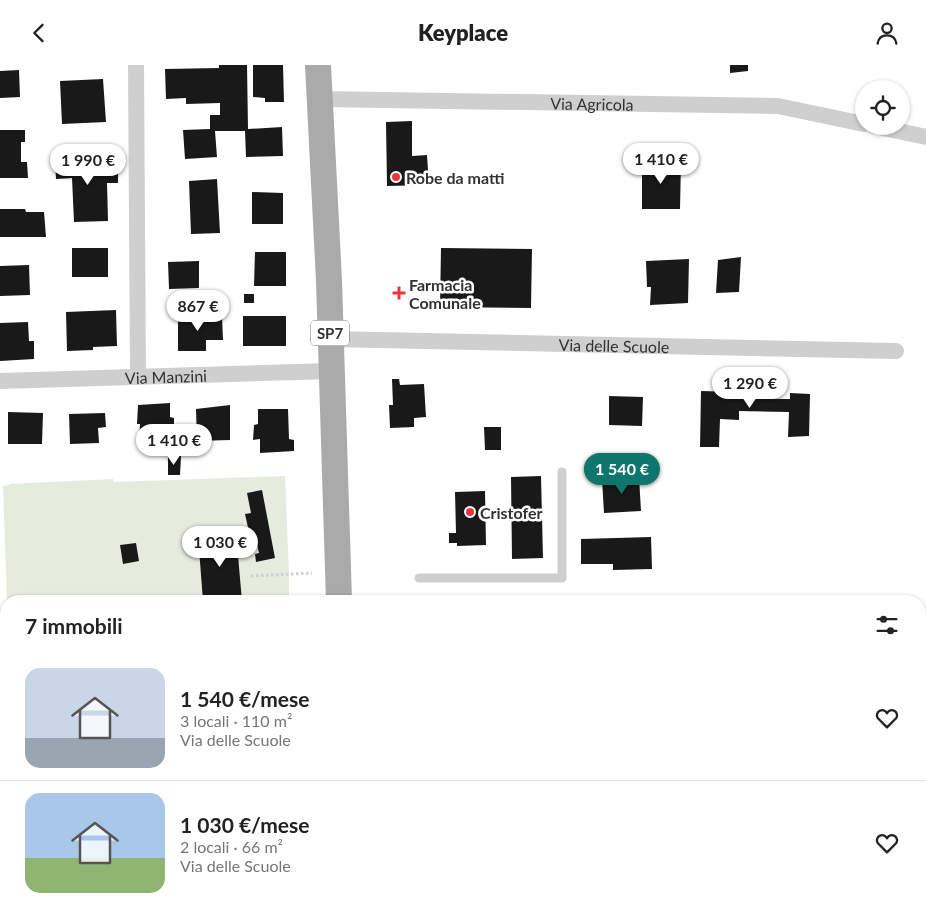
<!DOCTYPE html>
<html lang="it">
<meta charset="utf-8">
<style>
body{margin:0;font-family:Lato,sans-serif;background:#f2f2f2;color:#222;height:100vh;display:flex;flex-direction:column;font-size:19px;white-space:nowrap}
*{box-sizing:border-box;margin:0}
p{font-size:16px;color:#767676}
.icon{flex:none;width:28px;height:28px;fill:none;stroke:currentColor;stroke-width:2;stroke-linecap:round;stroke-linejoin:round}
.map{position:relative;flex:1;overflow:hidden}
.details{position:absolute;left:0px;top:530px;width:926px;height:320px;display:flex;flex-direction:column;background:#fff;border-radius:20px 20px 0 0;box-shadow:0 1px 4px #0004}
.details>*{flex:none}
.controls{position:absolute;left:855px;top:15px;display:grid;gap:10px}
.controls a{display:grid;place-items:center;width:55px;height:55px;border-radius:50%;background:#fff;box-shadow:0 1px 4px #0004;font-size:25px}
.price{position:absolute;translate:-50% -42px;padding:0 11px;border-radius:18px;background:#fff;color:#222;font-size:16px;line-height:32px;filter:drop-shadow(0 1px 2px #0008)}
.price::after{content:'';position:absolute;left:50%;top:30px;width:15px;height:11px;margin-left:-8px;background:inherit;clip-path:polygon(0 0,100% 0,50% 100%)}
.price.on{background:#0f766e;color:#fff}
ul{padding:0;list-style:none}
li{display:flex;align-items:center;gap:15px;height:125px;padding:0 25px}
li+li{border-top:1px solid #e0e0e0}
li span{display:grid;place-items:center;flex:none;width:140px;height:100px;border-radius:15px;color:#555}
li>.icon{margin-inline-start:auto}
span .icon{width:60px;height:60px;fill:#fffc;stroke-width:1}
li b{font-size:21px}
h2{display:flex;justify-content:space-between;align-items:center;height:60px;padding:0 25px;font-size:21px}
header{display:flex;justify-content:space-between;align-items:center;height:65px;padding:0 25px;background:#fff;font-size:22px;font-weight:800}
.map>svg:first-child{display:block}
</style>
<header><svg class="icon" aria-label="back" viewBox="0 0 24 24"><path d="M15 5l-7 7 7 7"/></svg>Keyplace<svg class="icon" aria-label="person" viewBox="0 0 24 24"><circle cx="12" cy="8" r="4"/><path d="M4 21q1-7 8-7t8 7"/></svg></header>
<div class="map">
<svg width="926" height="850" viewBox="0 0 926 850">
<rect width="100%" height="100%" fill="#fff"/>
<path fill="#e5ecde" d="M285,411L289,509V536H7L3,421L10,420V419L113,414L114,417Z
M0,569H3L6,588V693H0Z"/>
<path fill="#191919" d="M219,0H247L248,64L282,62L283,91L246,92L245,66H215L217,92L185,94L183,65L210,64V50H220V38L186,39V33L166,34L165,4L219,3Z
M253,0H283L284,37H265V33L253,32Z
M730,0H748V6L730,8Z
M19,5L20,32L0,33V6Z
M103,14L106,57L62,59L60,16Z
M412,56V91L427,90L429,120L387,121L386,57Z
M0,65H25V77H21V97H27L28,113H0Z
M105,91V106H118V118H107L108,156L74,157L72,113L56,114L55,93Z
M642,96L681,97L680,144H642Z
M217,114L220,168L191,169L189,116Z
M252,127L283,128V159H252Z
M0,144H25L26,147H44L46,172H0Z
M72,183H108V212H72Z
M441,183L532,184L531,243L440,242Z
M255,187H286V221H254Z
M741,192L739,227L716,228L718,195Z
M689,194L688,238L650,240L651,222H647L646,196Z
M199,196V223L169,224L168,197Z
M29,200L30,230L0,231V201Z
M244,229H254V238H244Z
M116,245L117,281L93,282V285L67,286L66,247Z
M243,251H286V281H243Z
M178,252H222L223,275H206V286H178Z
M28,257L29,276H34V294L0,296V258Z
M392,314H399L400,320L424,319L426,352L414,353V362L390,363L389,340H393Z
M737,315L769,316L768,334H790V328L810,329L809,371L788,372L789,347L739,346V355L720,354L719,382H700L701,326L737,327Z
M609,331L643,332L642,361L609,360Z
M170,338V352L174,353V362H170V378H139L140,359H137L138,340Z
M230,340V375L197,376L196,344Z
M258,344H288L289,374L294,375V386L260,388V374L253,375L254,360L258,359Z
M8,347L43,348L42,379H8Z
M105,348L106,362L98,363L99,378L70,379L69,349Z
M484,362H501V385H485Z
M181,391L180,410H168V392Z
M541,411L543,493L512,494L511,412Z
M639,412L641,446L604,448L602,414Z
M262,425L275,493L256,497L255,489L259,488L254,466L249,467L245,449L251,448L247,428Z
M485,426L486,480L457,481V478H449V468H456L455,427Z
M236,468L242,536H203L198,471Z
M651,472L652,504L613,505V499H581V474Z
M136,478L139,496L123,499L120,480Z
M926,656V696L920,697V657Z
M0,786H3L4,822H0Z
M126,844H149V850H126Z
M172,844H202V850H172Z
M799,844H844L846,850H801Z"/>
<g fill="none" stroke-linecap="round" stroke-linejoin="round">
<path stroke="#cfcfcf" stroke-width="3" stroke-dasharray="2.5 2.5" stroke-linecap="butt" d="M251,511L312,508
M0,610L4,613
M0,653H6
M0,829H6"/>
<path stroke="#cfcfcf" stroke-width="9" d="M419,513H562V407"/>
<g stroke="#cfcfcf" stroke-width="16">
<path d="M136,0L138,312"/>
<path id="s1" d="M320,34L778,41L864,59"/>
<path d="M874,61L926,72"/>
<path id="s2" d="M330,274L896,286"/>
<path id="s3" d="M0,316L332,306"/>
<path d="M920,735L926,734"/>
<path d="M32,844V850"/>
<path d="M909,844L912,850"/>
<path d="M346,846L450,844"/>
</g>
<path stroke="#aaa" stroke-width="26" d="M318,0L329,216L339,536
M346,844V850"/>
</g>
<g fill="#e9353c" stroke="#fff" stroke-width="2">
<circle cx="396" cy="112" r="5"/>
<path d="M396.5 220.5h5v5h5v5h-5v5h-5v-5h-5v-5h5z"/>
<circle cx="470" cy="447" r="5"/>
</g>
<g text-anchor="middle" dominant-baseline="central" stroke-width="5" stroke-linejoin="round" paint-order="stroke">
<rect fill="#fff" stroke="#707070" stroke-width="1" x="311" y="255.5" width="38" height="25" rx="4"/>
<g font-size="15" font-weight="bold" fill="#323232">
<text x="330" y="268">SP7</text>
</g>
<g font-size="16" fill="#323232" stroke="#fff">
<text stroke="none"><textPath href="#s1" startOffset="272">Via Agricola</textPath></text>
<text stroke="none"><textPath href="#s2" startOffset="284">Via delle Scuole</textPath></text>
<text stroke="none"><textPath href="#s3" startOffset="166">Via Manzini</textPath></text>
</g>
<g font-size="16" font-weight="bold" fill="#323232" stroke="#fff" text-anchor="start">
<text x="406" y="112">Robe da matti</text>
<text x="409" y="219">Farmacia<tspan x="409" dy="18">Comunale</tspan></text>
<text x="480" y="447">Cristofer</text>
</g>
</g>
</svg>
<div class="controls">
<a><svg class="icon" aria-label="locate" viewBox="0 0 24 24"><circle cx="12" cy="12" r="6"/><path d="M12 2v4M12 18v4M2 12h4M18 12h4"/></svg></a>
</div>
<b class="price" style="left:661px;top:120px">1 410 €</b>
<b class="price" style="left:88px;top:121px">1 990 €</b>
<b class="price" style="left:198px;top:267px">867 €</b>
<b class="price" style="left:750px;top:344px">1 290 €</b>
<b class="price" style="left:174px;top:401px">1 410 €</b>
<b class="price on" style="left:622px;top:430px">1 540 €</b>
<b class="price" style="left:220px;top:503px">1 030 €</b>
<section class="details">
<h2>7 immobili<svg class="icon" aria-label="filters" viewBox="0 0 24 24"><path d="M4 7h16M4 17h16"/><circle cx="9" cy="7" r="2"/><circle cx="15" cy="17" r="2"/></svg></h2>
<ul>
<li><span style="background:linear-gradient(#c9d6e8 70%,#9aa5b1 0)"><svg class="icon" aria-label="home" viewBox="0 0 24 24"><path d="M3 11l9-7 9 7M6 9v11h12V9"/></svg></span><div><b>1 540 €/mese</b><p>3 locali · 110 m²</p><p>Via delle Scuole</p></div><svg class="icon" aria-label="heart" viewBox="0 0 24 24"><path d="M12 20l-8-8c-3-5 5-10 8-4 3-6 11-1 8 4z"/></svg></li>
<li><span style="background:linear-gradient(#a9c7e8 65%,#8fb573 0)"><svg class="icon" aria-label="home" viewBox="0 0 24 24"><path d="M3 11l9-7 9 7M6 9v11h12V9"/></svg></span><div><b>1 030 €/mese</b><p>2 locali · 66 m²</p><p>Via delle Scuole</p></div><svg class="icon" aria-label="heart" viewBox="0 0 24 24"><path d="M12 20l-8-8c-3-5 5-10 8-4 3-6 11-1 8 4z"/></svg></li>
</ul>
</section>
</div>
